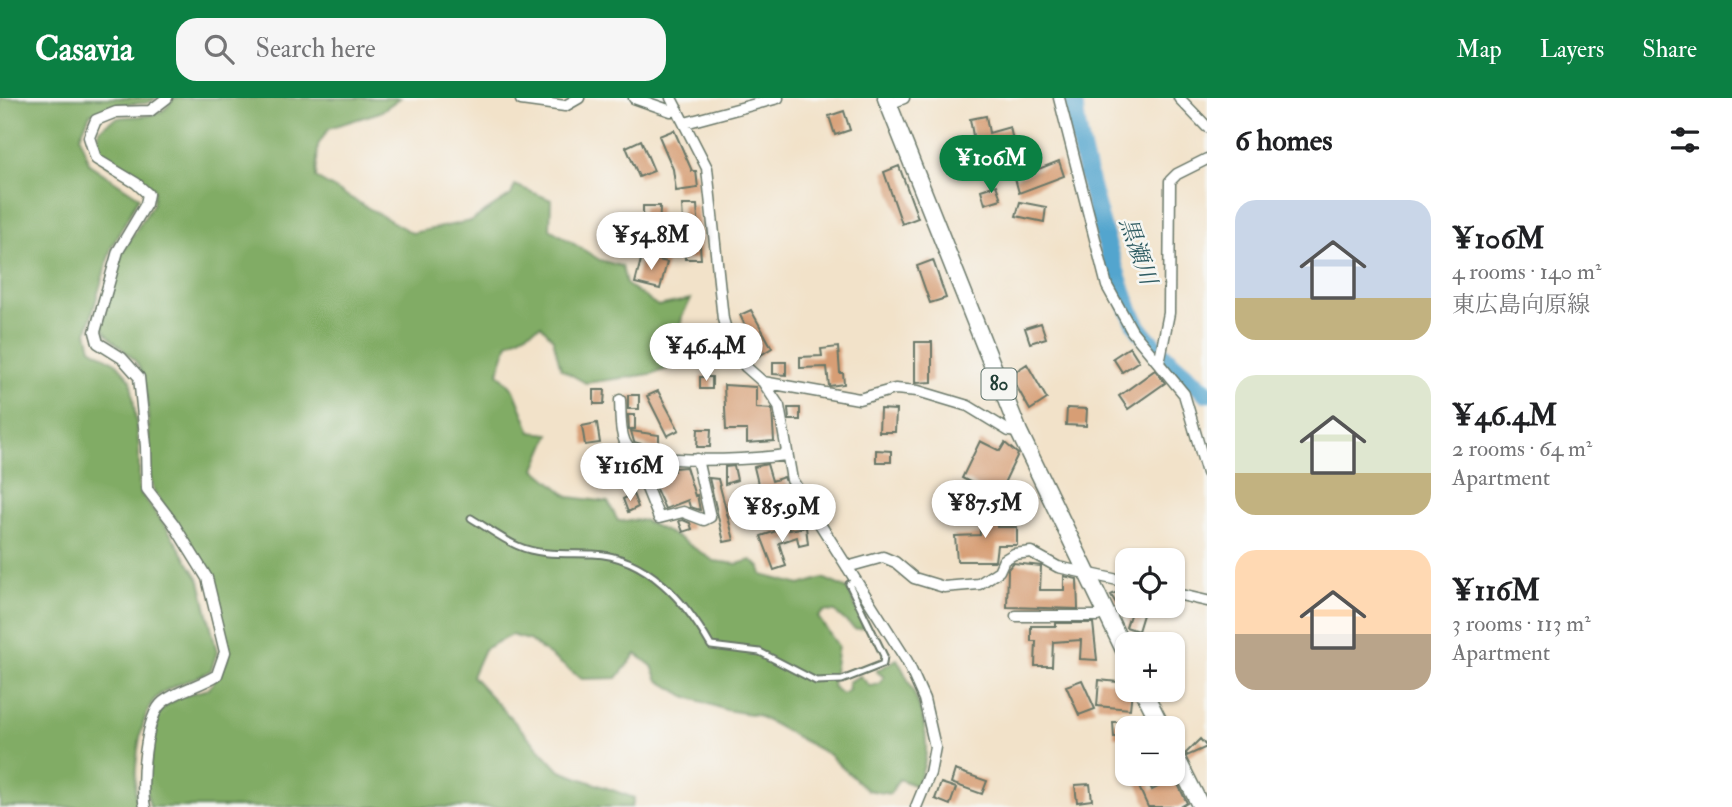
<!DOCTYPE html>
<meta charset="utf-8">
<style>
body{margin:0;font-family:"IM FELL Double Pica","Noto Serif JP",serif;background:#f6f6f6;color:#202124;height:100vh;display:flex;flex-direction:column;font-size:26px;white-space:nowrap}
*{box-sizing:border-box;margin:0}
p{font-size:23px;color:#757577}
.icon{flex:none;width:38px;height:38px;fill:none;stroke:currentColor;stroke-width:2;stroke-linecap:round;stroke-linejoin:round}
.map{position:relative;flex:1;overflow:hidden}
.panel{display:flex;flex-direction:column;background:#fff;width:525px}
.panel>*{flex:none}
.controls{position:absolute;left:1115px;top:450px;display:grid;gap:14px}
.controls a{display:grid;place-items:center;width:70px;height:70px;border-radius:14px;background:#fff;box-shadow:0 2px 5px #0004;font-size:35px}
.price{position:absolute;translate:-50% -60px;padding:0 16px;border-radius:24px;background:#fff;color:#222;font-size:23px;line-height:46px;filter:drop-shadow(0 2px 4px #0008)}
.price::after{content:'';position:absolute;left:50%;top:42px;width:21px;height:16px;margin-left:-10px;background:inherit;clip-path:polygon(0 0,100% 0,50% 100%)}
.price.on{background:#0b8043;color:#fff}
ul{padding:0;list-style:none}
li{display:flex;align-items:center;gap:21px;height:175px;padding:0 28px}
li span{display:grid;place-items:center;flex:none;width:196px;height:140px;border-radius:21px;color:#555}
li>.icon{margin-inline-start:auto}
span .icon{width:84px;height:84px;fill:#fffc;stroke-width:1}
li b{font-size:30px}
h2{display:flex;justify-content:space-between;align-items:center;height:84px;padding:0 28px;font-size:30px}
header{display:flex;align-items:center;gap:42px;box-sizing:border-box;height:98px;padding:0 35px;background:#0b8043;color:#fff}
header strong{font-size:33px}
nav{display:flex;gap:38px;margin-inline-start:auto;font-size:24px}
.search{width:490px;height:63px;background:#f6f6f6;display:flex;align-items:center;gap:18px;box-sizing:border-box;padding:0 24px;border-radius:21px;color:#757577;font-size:26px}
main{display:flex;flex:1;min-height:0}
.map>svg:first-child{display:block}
</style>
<header>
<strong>Casavia</strong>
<div class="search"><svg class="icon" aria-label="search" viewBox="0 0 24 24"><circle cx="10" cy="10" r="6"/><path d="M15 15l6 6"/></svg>Search here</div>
<nav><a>Map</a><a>Layers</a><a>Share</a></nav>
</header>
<main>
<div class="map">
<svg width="1207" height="709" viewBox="0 0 1207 709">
<rect width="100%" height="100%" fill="#f6f6f2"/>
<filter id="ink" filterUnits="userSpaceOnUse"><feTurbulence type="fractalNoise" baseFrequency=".0143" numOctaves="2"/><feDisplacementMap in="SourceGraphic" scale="14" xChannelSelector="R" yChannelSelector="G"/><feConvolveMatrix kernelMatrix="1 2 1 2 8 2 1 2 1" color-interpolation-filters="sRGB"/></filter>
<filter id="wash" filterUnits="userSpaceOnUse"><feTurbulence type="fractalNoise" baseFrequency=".00686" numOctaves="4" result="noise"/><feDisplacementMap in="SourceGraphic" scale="28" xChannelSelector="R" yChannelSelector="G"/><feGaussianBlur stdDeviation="1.57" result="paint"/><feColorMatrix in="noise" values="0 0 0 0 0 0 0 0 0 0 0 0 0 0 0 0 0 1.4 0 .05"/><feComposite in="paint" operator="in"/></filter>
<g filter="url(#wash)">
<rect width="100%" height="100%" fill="#f2e2c9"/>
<path fill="#81ac65" stroke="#50744c" stroke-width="2" d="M0,0H157L148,5L114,7L90,16L80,38L89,66L139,99L111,150L87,234L91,250L117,266L131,282L139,349V393L167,430L200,483L217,554L211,572C195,582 171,586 157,599C138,616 132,685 137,709H0Z
M173,0H400L380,14L329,30L318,47L316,80L412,135L471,123L511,97L515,87L551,102L550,131L600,162L622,168L626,186L658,208L691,201L682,218L677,254L689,264L651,276L586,285L561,271L553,241L541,227L508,245L498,275L514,292L531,334L550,336L535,371L569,399L608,404L618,423L643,422L679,440L714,463L737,466L751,462L760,469L762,477L800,487L823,480L848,491L865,530L855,531L835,514L824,513L818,519L838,548L832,588L842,596L849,592L848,584L860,578L870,588L879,586L884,579L876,573L897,561C919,600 939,647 916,688L899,681L890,696L867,692L828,656L757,617L726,612L685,598L658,582L652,568L636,556L617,580L582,581L529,542L511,537L484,551L472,578L560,673L634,700L632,709H150L146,693L157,617C171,600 188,596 209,591L227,562L210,478L154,393L150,379C148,351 152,283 135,263C123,249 111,245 102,228L122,154L153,106L154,90L106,66L97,58L99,32C105,28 111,21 118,20C139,16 162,24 173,0Z"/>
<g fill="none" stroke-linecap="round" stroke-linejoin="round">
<path stroke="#53a5ce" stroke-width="19" d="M1074,0C1072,34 1120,205 1140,232C1158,256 1184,276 1207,295"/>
</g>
<g id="blocks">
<path fill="#d79e74" d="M844,13L850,32L835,37L829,18Z
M986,18L989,35L1010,29L1013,43L1002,46L1010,69L969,78L965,64L977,60L970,21Z
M674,32L692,73H696L698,90L676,93L673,71L659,38Z
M641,42L654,73L639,79L626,49Z
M1059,63L1064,78L1019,95L1015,80Z
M899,68L918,120L902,126L884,74Z
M996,87L1001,101L985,106L981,92Z
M1020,104L1046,109L1044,124L1016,118Z
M682,107H697L701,161H685Z
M643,108H660L659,142L643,141Z
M642,158L667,164L660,191L635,185Z
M933,162L946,200L930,205L917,168Z
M751,212L772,250L759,258L740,217Z
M1041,225L1046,240L1030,245L1025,230Z
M690,240L704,241L703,259L690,258Z
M915,244H932V284L915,285Z
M838,249L840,275H843L844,286L829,288L827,269L800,270V259L822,258L821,251Z
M1130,249L1139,263L1122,274L1113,260Z
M773,264H786V277L773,276Z
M1027,266L1047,301L1030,312L1010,277Z
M1155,272L1165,285L1128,311L1119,298Z
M700,279H712V291H700Z
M724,287L756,289V310L772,311L774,343L747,345V332H726Z
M594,292H605L604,306H594Z
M658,293L679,332L667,338L647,298Z
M628,297H639V311H628Z
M788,310H800V322H789Z
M1067,310L1087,311L1086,328L1066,327Z
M880,311L896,312L895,334H879Z
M628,317H635V331H629Z
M597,325L600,345L585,347L582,328Z
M698,331H711L710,349H697Z
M631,333L659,337V351L634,344Z
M980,343L1000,353L1005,345L1018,356L994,406L979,398L983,391L962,380Z
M876,352L891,353V364H876Z
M767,366L772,383L784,379L789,391L781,393L786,409L774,412L769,395L761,398L754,369Z
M734,368L737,382L725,386V369Z
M686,369L695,398L697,397L700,412L690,409L688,402L665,411L652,382L674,373L673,370Z
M709,380L718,381L734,442L724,444Z
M633,396L638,409L628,414L623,401Z
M997,411V429H1017V447H997L995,463H957L955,438L980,437V412Z
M683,422L690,425L692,431L683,434L679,423Z
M788,429L789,432L806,429L808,446L799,448L797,439L779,445L786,468L774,472L761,438Z
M1013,465L1041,468L1040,492H1064V478L1077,481L1078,511L1007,509L1008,471Z
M1124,491H1127V504L1119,510L1111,497Z
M1133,508L1145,510L1138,533L1126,529Z
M1056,525H1093L1097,562L1080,561L1081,542L1053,544L1052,568H1035L1036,543H1031V528H1056Z
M1082,582L1095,611L1079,617L1066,588Z
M1099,582L1127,585V592H1132L1130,611L1097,608Z
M1113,624H1125V639H1114Z
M1200,641L1207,649L1187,658L1186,655Z
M955,672L987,683L982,696L951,685Z
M1133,676H1145L1152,692L1175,680L1187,705L1180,709H1148Z
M941,685L956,690L950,707L935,701Z
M1090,686L1092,702L1077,704L1075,687Z"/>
</g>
</g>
<g filter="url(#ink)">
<use href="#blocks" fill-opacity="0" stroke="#697768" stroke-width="2"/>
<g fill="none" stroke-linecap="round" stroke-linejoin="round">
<defs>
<path id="lane" d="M471,420C486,429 502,441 518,448C540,458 569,455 593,456C647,458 686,504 711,548L760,554L816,583L842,582L883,566L884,558L849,486L856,483"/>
<path id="street" d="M634,0L671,13L678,12
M671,0L707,70L723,221L731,249L746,269L763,284L779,308L792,382L907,563L924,601L935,649L930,675L916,709
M1059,0L1107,188L1132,233L1184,296L1207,375
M1179,0L1207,29
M521,2L565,8L579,0
M889,6L904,0
M685,25L778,0
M1159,265L1169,215L1170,83L1177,76L1207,61
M763,284L859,301L895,291L918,293L968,308L1009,333L1019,334
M620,302C621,316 619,340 629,350C648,368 757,361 786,357
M638,355L636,363L659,420L683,414L704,422L710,419L697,361
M847,469L883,459L895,464L914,480L944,489L979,486L999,473L1004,462L1014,456L1031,454L1058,469L1127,484
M1172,495L1207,503
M1016,518H1097L1105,515
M145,709C140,688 145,618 163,604C178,592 200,588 217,577L225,554L207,480L173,425L147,391L146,348L139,279L122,260L98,245L95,234L118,153L146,106L148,96L136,85L96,61L89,39L96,22L116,14L150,13L167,0"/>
<path id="primary" d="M886,0L1019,334L1127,558
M1143,592L1162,630
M1172,651L1201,709"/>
</defs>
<use href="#lane" stroke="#697768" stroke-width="9"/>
<use href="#street" stroke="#697768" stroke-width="13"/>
<use href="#primary" stroke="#697768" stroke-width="19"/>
<use href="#lane" stroke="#fff" stroke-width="5"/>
<use href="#street" stroke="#fff" stroke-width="10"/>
<use href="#primary" stroke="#fff" stroke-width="16"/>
</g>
</g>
<g text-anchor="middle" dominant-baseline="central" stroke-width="5" stroke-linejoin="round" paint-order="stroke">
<rect fill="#f6f6f2" stroke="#60746d" stroke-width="2" x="981.5" y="270.5" width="35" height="31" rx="5"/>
<g font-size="19" font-weight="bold" fill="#1f3d34">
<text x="999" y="286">80</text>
</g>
<g font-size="23" font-style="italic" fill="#2f5c62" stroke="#f6f6f2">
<text transform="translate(1138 153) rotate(71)">黒瀬川</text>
</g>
</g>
</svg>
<div class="controls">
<a><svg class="icon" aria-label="locate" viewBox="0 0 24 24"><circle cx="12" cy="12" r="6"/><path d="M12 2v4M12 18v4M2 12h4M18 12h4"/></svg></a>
<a>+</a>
<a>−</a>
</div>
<b class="price on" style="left:991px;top:97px">¥106M</b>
<b class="price" style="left:651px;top:174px">¥54.8M</b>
<b class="price" style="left:706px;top:285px">¥46.4M</b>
<b class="price" style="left:630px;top:405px">¥116M</b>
<b class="price" style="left:985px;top:442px">¥87.5M</b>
<b class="price" style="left:782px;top:446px">¥85.9M</b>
</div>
<section class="panel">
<h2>6 homes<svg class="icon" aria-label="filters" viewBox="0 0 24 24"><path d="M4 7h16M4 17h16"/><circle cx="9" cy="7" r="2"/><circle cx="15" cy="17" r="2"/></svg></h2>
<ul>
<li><span style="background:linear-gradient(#c9d6e8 70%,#c2b280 0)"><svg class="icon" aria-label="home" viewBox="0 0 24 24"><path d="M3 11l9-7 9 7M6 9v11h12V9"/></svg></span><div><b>¥106M</b><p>4 rooms · 140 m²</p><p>東広島向原線</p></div></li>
<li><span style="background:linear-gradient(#dfe7d0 70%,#c2b280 0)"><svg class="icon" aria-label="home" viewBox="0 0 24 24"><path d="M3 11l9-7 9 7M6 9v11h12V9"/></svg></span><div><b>¥46.4M</b><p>2 rooms · 64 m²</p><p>Apartment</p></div></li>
<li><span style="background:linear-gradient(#ffd9b3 60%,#b9a48a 0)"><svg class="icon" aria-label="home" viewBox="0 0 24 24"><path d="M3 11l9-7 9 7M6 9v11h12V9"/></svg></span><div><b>¥116M</b><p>3 rooms · 113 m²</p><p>Apartment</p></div></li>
</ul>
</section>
</main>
